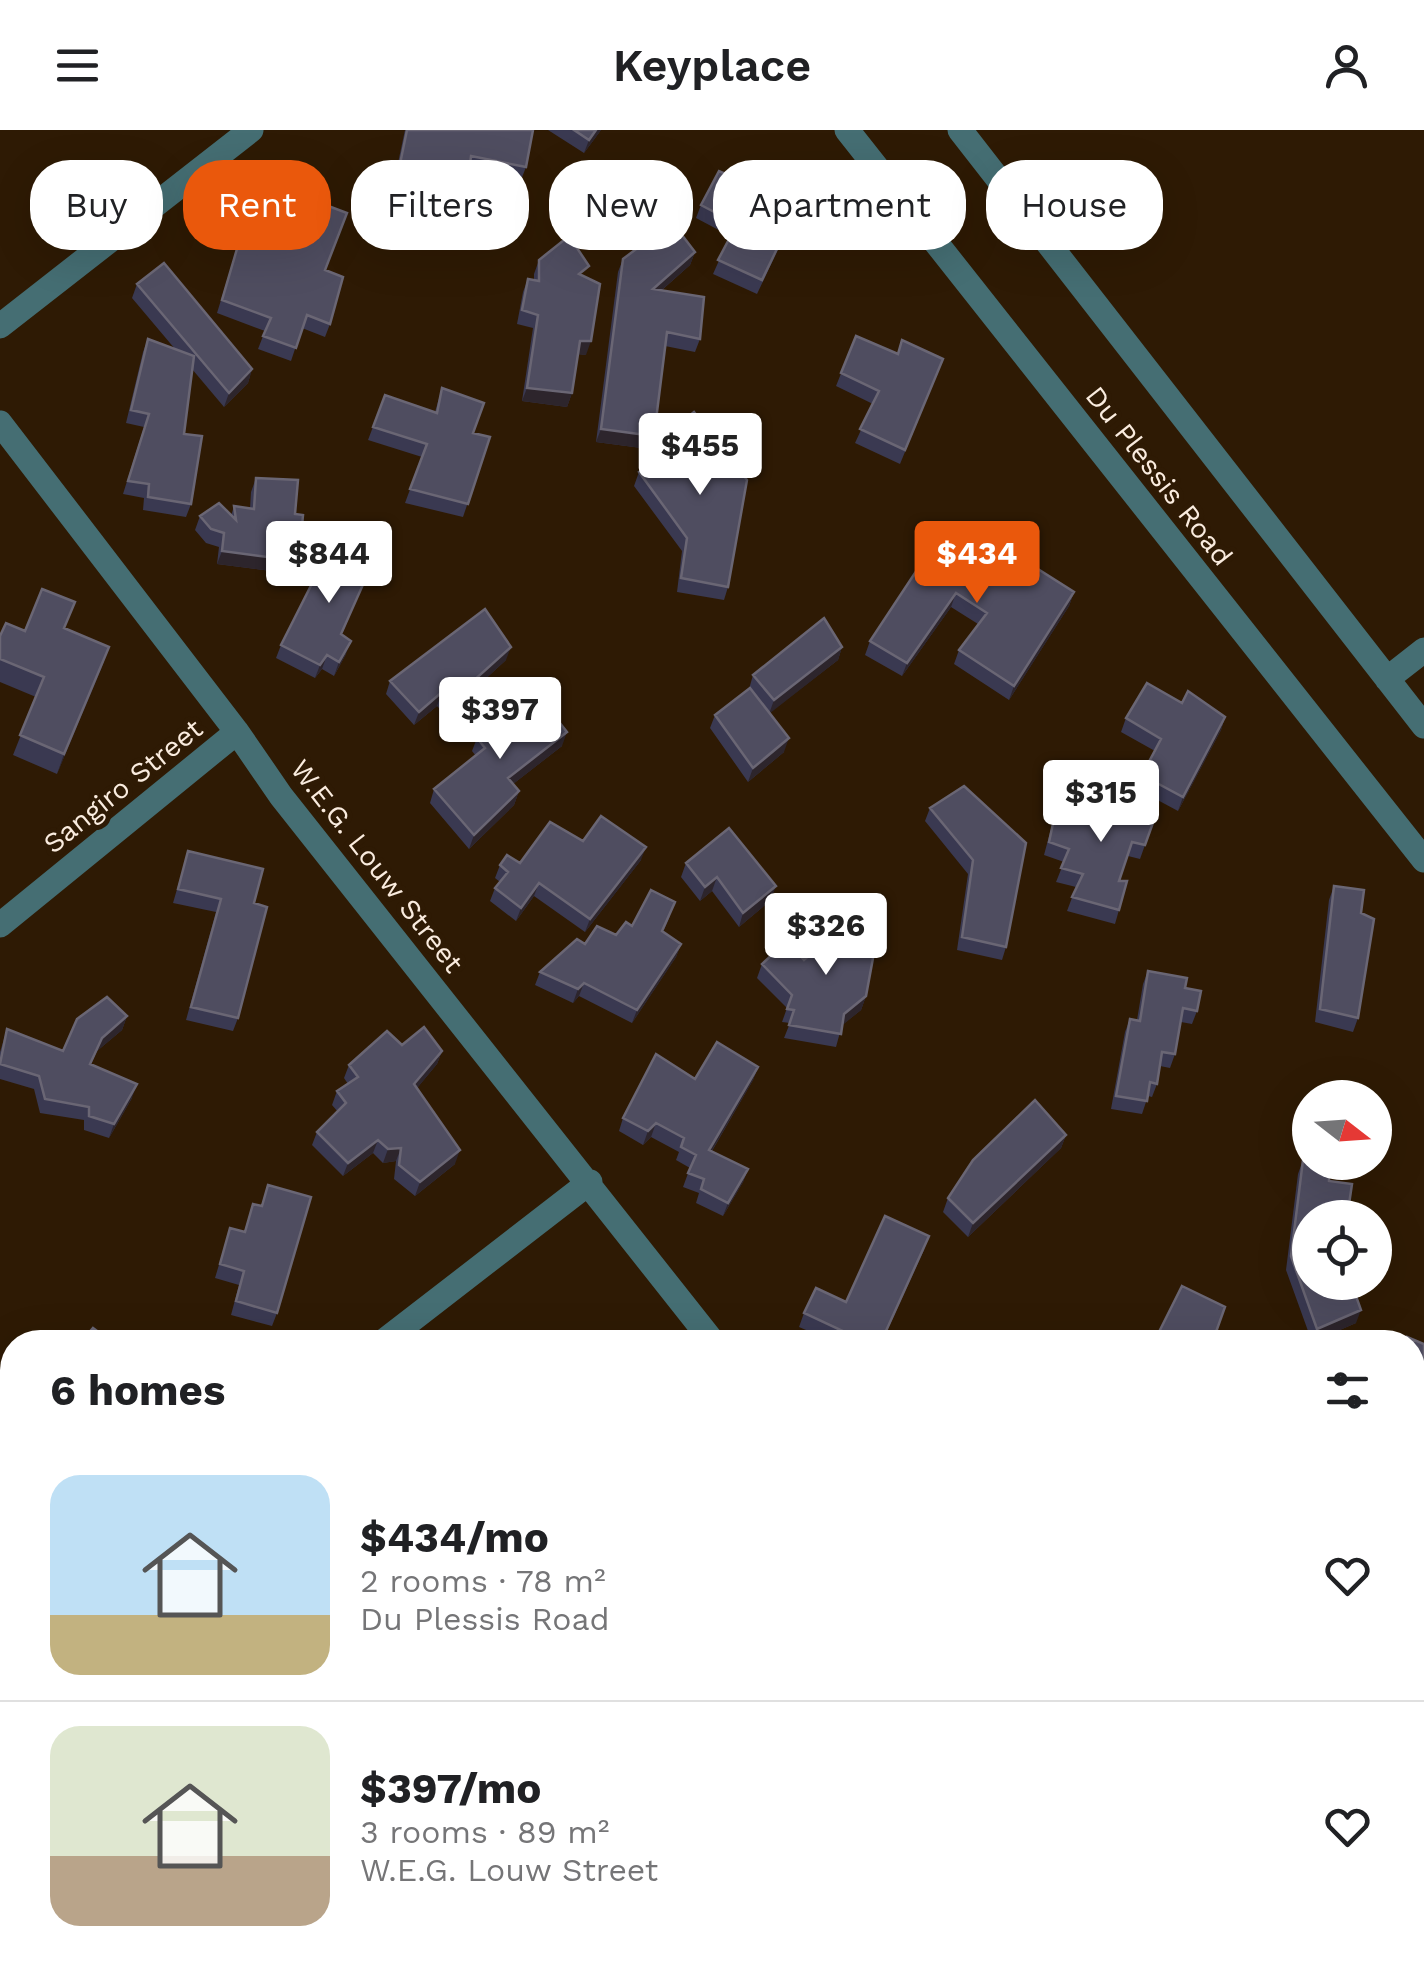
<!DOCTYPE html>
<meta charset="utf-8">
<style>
body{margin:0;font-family:"Work Sans",sans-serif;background:#f6f6f6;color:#202124;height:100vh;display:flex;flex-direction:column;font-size:38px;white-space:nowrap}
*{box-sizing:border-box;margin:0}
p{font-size:32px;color:#757577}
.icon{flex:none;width:55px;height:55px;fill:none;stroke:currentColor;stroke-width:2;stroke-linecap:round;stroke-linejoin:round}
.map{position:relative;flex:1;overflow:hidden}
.side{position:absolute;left:0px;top:1200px;width:1425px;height:640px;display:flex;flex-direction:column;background:#fff;border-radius:40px 40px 0 0;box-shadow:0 10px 40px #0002}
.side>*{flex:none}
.hud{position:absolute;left:30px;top:30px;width:1365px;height:90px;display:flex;gap:20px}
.needle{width:65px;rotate:107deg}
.controls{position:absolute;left:1292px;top:950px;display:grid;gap:20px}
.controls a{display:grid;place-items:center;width:100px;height:100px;border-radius:50%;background:#fff;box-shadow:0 10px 40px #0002;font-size:50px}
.price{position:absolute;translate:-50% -85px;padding:0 22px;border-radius:10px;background:#fff;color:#222;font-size:32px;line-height:65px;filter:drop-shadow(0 2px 5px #0008)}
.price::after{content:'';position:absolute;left:50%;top:60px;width:30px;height:22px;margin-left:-15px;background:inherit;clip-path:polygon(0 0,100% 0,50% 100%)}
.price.active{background:#ea580c;color:#fff}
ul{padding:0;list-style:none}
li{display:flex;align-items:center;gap:30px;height:250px;padding:0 50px}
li+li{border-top:2px solid #e0e0e0}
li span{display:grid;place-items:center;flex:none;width:280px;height:200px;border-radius:30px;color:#555}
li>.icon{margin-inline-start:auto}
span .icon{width:120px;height:120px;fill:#fffc;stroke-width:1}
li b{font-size:42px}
h2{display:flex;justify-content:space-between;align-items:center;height:120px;padding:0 50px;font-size:42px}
.pill{padding:0 35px;border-radius:40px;background:#fff;box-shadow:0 10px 40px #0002;font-size:35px;line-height:90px}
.pill.active{background:#ea580c;color:#fff}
header{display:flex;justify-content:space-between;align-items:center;height:130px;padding:0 50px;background:#fff;font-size:45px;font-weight:600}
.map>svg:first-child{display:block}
</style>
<header><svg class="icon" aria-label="menu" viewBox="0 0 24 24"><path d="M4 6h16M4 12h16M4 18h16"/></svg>Keyplace<svg class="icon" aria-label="person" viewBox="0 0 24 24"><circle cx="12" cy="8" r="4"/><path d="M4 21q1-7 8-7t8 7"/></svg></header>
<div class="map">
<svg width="1424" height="1840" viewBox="0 0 1424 1840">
<rect width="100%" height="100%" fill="#2e1a04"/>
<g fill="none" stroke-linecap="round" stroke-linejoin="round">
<path stroke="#456e73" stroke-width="25" d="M847,0L1424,730
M960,0L1424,596
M0,196L251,0
M0,293L237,602L281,666L713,1212
M1387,549L1424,520
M0,795L237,602
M383,1212L590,1052
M0,1509L12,1500
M1202,1828L1212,1840
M495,1840L510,1828"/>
</g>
<path fill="#3a3951" d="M405,0L526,37L521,50L470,40L463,91L458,105L402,99L412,54L395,47Z
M548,0H601L584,23Z
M756,57L823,62L801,119L783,109L757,164L713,144L730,106L696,88L701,75Z
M244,95L325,140L330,194L325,207L302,198L291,231L258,219L265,201L217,183Z
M695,122L690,135L662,160L700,209L695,222L665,216L649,319L596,312L618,142L623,129Z
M539,130L585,147L586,225L578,224L572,263L567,277L522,271L533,198L517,194L523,162L528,149L534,150V144Z
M137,154L252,239L248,253L224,277L192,239L184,304L191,374L186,387L143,380L144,368L123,364L144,297L126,293L143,222L148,209L175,219L132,168Z
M856,206L897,224L902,210L938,242L900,334L855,313L873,274L836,256Z
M442,258L473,303L490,307L463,387L405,373L422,327L368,310L385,265L435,282Z
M657,311L747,350L728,457L724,470L677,462L682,421L634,356L639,342L657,330L652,324Z
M256,348L295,384L299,431L294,444L217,434L219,417L206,413L195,400L200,386H231L234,376L250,379L251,362Z
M946,396L1015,441L1074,462L1069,476L1009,570L954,534L959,520L978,494L951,477L902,546L865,525L870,511Z
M373,432L342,504L346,524L334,546L322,539L315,548L276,528L281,515Z
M65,499L109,517L57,644L13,625L36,567L0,552V506L25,501Z
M842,517L838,530L769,583L784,622L748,652L710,598L715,585L749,559L753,545Z
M506,530L446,585L437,576L414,595L386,564L390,551Z
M1182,573L1225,587L1221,600L1178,681L1137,659L1155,621L1121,602L1126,588Z
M477,608L562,616L513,654L519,661L514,675L469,719L430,673L434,659L476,626L472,621Z
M1104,655L1129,680L1155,687L1140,729L1128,726L1119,751V780L1115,794L1067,781L1076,757L1056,752L1064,732L1044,725L1056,680L1085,685L1090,670L1099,671Z
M964,656L1006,817L1002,830L957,820L968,744L925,691L930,678Z
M583,711L641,730L585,802L534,766L516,791L490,771L495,758L500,752L495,748L500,735L520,733Z
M188,721L254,773L238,888L233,901L186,890L216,782L173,773Z
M686,733L771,770L739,797L712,761L700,771L681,747Z
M1334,756L1361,783L1358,888L1353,902L1315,892L1329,770Z
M670,786L663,802L681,814L676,827L632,893L579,866L573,873L535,855L540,842L585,814L616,805L632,796Z
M832,793L866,866L861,880L842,895L836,917L784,908L790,893L782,892L787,878L757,848L762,834L804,830L823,835L827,807Z
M1148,841L1185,858L1197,881L1192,894L1181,892L1175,924L1170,938L1160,936L1157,954L1152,967L1148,966L1142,984L1111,979L1125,902L1130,889L1137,890L1143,854Z
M127,886L122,900L97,921L91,934L132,968L109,1008L84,1000V990L40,983L34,959L0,949V922L7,899L63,921Z
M402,915L442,921L437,934L417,958L455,1034L415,1066L394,1049L396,1031L383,1033L373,1023L343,1046L312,1015L317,1002L338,982L332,975L337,961L348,954L344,948L349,935Z
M758,937L753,950L712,1021L748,1039L743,1052L723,1086L696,1073L699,1063L683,1057L690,1038L676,1030L679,1022L651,1007L643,1015L619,1001L623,988L695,949Z
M1066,1005L1061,1018L968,1107L943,1082L948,1068Z
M1303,1030L1310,1088L1356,1193L1312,1212L1286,1140L1298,1044Z
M268,1055L277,1183L272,1196L231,1185L239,1155L215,1148L230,1098L244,1102L253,1074L261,1076Z
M924,1120L882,1212H834L799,1197L804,1183L846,1172Z
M1424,1378V1397L1420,1390Z"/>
<path fill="#2d252c" d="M596,0H601L584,23L589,10Z
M407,86L463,91L458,105L402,99Z
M695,122L690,135L648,172L653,159Z
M580,211H591L586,225L576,224Z
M252,239L248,253L224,277L229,263Z
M527,258L572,263L567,277L522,271Z
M601,299L654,306L649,319L596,312Z
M222,421L299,431L294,444L217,434Z
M1074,462L1069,476L1009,570L1014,556Z
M956,463L951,477L902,546L907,533Z
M351,511L346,524L334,546L339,532Z
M109,517L102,537L57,644L64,624Z
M511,517L506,530L446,585L451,571Z
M842,517L838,530L769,584L774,570Z
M327,525L322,539L315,548L320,535Z
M442,562L437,576L414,595L419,582Z
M1225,587L1221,600L1178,681L1183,667Z
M567,602L562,616L503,662L508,648Z
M789,608L784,622L748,652L753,638Z
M519,661L514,675L469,719L474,705Z
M646,717L641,730L585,802L590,789Z
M717,747L712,761L700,771L705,757Z
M539,753L534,766L516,791L521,778Z
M776,756L771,770L739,797L743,783Z
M681,814L676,827L632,893L637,880Z
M584,853L579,866L573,873L578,859Z
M866,866L861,880L839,898L844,884Z
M127,886L122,900L97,921L85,947L102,908Z
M442,921L437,934L409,968L414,954Z
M758,937L753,950L704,1034L709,1020Z
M137,954L132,968L109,1008L114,994Z
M656,993L651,1007L643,1015L648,1001Z
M1066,1005L1061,1018L968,1107L973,1093Z
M378,1010L373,1023L343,1046L348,1033Z
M401,1018L396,1031L383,1033L388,1019Z
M460,1020L455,1034L415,1066L420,1052Z
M748,1039L743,1052L723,1086L728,1073Z
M929,1106L924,1120L881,1212Z
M1361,1180L1356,1193L1312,1212L1317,1199Z
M1412,1312H1424V1326H1412Z
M12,1369V1376L0,1392V1385Z
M12,1679V1687L0,1702V1695Z"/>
<path fill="#4f4d60" stroke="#6a6674" stroke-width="2.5" d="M407,0H533L526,37L471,26L463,91L407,86L416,40L400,34Z
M574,0H596L589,10Z
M766,35L823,62L806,105L788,96L762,150L718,130L737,94L701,75L719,41L756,57Z
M291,62L347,83L325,140L343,147L330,194L307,185L296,218L263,206L271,188L222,170L244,95L276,106Z
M672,92L695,122L653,159L704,167L700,209L667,202L654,306L601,299L623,129Z
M569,106L589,136L579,144L600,154L591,211H580L572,263L527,258L538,185L522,180L528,149L539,151V130Z
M164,133L252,239L229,263L137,154Z
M856,206L898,224L902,210L943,229L905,320L860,299L879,261L841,243Z
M148,209L194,226L184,304L202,306L191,374L148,367L149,354L128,351L149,284L131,280Z
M442,258L484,273L473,303L490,307L468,374L410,359L427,314L373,297L385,265L437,283Z
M694,282L747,350L728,457L681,448L687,408L639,342L667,323L657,311Z
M256,348L298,350L295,384L303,385L299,431L222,421L224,403L211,399L200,386L219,373L236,390L234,376L254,379Z
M946,396L1015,441L1022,429L1074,462L1014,556L959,520L987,483L956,463L907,533L870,511Z
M334,410L373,432L341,504L351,511L339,532L327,525L320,535L281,515Z
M42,459L75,472L64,498L109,517L64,624L20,605L44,547L0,529V506L6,493L25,501Z
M485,479L511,517L451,571L442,562L419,582L390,551Z
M824,488L842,517L774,570L753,545Z
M1147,553L1182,573L1188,561L1225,587L1183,667L1142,645L1161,609L1126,588Z
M750,558L789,608L753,638L715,585Z
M533,559L567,602L508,648L519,661L474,705L434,659L485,618L477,608Z
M1104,655L1133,662L1129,680L1155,687L1145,715L1132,712L1119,751H1127L1119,780L1072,767L1083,744L1061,738L1069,719L1049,712L1056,680L1088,686L1090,670L1102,672Z
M964,656L1026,713L1006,817L962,807L973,730L930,678Z
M601,686L646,717L590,789L539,753L521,778L495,758L508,742L500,735L507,725L520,733L550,692L583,711Z
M729,698L776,756L743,783L717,747L705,757L686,733Z
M188,721L263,739L254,773L267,777L238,888L191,877L221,769L178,759Z
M1334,756L1364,760L1361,783L1374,789L1358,888L1320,879Z
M651,760L675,772L662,801L681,814L637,880L584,853L578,859L540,842L577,809L585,814L597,796L616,805L626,792L632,796Z
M832,793L878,801L866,866L844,884L841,904L789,895L794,880L787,879L792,865L762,834L787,811L804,830L813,822L825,838Z
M1148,841L1187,848L1185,858L1201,861L1197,881L1183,878L1175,924L1162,922L1157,954L1150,952L1147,971L1116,966L1130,889L1140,891Z
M107,867L127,886L102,908L90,934L137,954L114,994L89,986V977L45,969L39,946L0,934L7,899L63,921L77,889Z
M424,897L442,921L414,954L460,1020L420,1052L399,1035L401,1018L388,1019L378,1010L348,1033L317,1002L346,973L337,961L358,947L349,935L387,901L402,915Z
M717,912L758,937L709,1020L748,1039L728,1073L701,1059L704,1049L688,1043L696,1025L681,1017L684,1008L656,993L648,1001L623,988L656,924L695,949Z
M1035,970L1066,1005L973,1093L948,1068L973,1030Z
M1303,1030L1329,1034V1051L1352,1054L1347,1088H1310V1152H1351L1361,1180L1317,1199L1291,1126Z
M268,1055L311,1067L277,1183L236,1171L244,1141L220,1134L230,1098L245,1102L253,1074L262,1076Z
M885,1086L929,1106L881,1212H866L804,1183L816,1158L846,1172Z
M1182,1156L1225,1177L1216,1202L1236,1212H1154Z
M93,1198L112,1212H81Z
M552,1207L569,1212H550Z
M1407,1207L1424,1214V1312H1412V1212H1405Z
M0,1286L12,1304V1369L0,1385Z
M0,1620L12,1630V1679L0,1695Z
M94,1828H106L116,1840H66L79,1830L83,1836Z
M200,1828H314L307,1840H194Z
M970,1828H1070L1080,1840H954Z"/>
<g text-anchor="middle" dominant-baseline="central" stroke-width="10" stroke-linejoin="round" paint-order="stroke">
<g font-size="28" fill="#faecdf" stroke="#2e1a04">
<text transform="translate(1159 346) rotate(52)">Du Plessis Road</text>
<text transform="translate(123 656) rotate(-39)">Sangiro Street</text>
<text transform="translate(377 736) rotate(52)">W.E.G. Louw Street</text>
</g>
</g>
</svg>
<div class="controls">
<a><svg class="needle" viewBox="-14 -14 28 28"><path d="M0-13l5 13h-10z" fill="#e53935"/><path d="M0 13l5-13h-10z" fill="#757577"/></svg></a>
<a><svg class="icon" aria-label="locate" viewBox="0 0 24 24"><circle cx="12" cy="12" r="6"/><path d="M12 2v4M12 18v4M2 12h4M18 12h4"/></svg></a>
</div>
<b class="price" style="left:700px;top:368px">$455</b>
<b class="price" style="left:329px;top:476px">$844</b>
<b class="price active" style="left:977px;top:476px">$434</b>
<b class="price" style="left:500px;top:632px">$397</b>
<b class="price" style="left:1101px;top:715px">$315</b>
<b class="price" style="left:826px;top:848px">$326</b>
<div class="hud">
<a class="pill">Buy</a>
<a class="pill active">Rent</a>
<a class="pill">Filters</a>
<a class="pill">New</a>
<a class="pill">Apartment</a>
<a class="pill">House</a>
</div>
<section class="side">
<h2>6 homes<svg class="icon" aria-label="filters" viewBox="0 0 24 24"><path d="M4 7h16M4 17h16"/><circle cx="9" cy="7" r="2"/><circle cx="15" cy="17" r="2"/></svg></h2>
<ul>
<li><span style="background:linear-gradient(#bfe0f5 70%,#c2b280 0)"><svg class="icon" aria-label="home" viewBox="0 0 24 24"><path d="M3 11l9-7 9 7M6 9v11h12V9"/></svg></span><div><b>$434/mo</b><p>2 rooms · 78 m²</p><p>Du Plessis Road</p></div><svg class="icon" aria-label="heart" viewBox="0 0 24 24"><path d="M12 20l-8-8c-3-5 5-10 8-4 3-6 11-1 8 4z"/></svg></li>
<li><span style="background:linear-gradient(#dfe7d0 65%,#b9a48a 0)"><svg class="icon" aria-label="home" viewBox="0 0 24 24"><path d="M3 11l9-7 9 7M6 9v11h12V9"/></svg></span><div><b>$397/mo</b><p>3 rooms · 89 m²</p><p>W.E.G. Louw Street</p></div><svg class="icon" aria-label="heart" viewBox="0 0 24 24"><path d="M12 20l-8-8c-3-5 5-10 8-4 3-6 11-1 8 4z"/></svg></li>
</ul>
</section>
</div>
